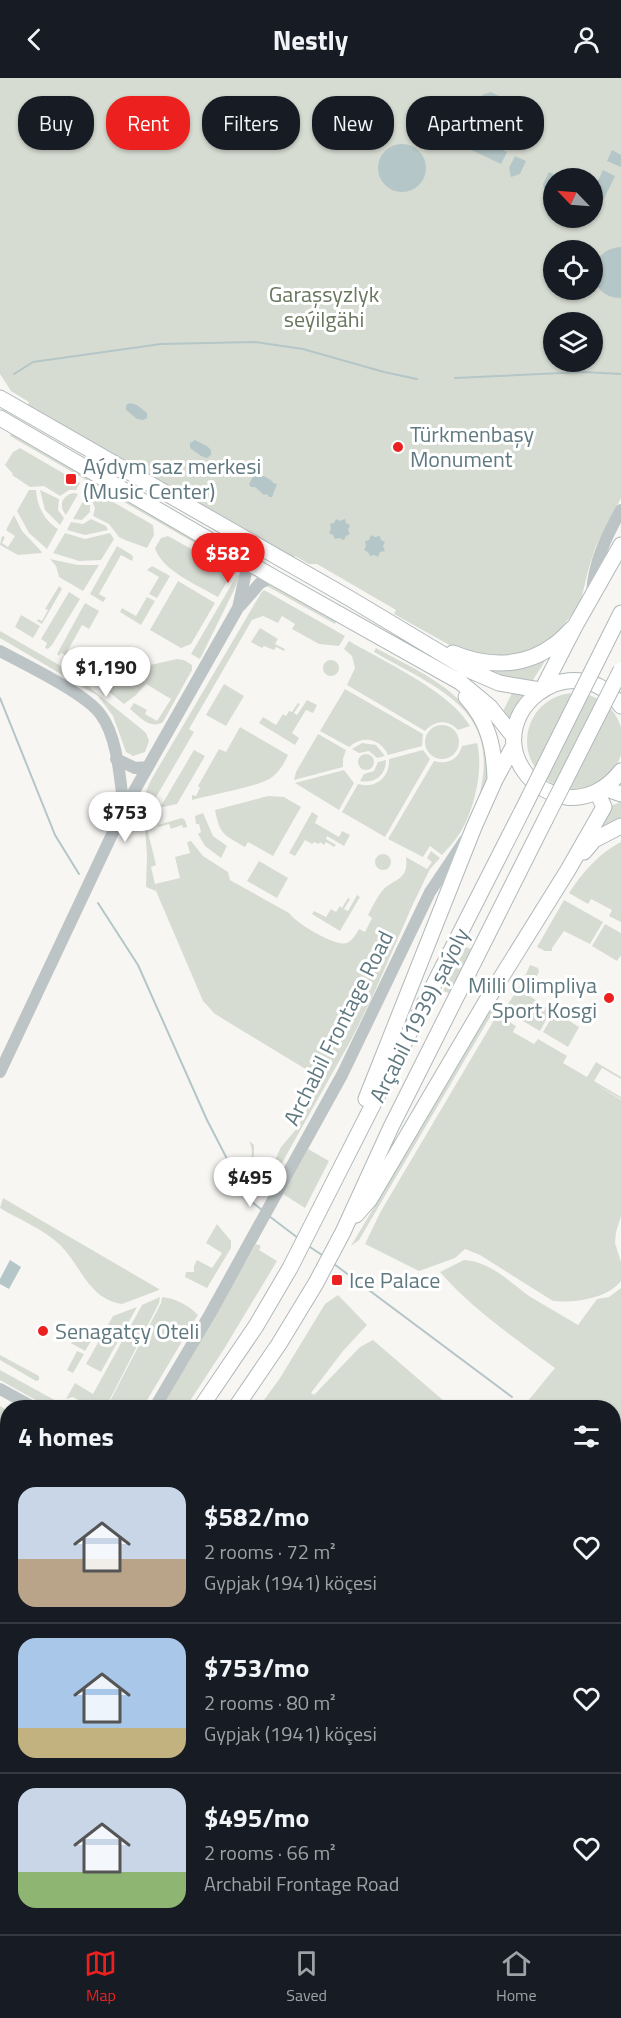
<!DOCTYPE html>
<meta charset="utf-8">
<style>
body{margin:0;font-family:"Titillium Web",sans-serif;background:#20242c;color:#f1f3f6;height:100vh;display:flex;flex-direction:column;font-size:22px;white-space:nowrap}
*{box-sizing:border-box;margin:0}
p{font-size:20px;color:#9ea1a6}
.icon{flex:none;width:33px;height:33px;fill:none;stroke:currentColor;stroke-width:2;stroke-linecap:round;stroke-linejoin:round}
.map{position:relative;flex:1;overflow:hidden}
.side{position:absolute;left:0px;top:1322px;width:621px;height:536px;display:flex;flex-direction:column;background:#171b24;border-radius:24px 24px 0 0;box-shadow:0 2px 4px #0004}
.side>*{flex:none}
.top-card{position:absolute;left:18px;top:18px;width:585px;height:54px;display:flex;gap:12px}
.needle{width:39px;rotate:295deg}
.fabs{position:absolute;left:543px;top:90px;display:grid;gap:12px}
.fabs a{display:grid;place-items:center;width:60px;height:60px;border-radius:50%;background:#171b24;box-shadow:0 2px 4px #0004;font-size:30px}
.price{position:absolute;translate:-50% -51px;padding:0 14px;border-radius:21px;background:#fff;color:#222;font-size:20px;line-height:39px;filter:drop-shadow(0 2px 3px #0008)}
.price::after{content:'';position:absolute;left:50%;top:36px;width:18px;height:14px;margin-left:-9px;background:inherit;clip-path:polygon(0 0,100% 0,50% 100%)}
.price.selected{background:#ec201e;color:#fff}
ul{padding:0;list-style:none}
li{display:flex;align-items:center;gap:18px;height:150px;padding:0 18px}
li+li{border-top:2px solid #363941}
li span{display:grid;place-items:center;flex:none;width:168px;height:120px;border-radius:18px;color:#555}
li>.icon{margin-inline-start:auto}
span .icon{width:72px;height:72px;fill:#fffc;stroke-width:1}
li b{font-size:26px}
h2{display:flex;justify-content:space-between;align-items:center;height:72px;padding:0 18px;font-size:26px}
.pill{padding:0 21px;border-radius:24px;background:#171b24;box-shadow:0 2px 4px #0004;font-size:21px;line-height:54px}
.pill.selected{background:#ec201e;color:#fff}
header{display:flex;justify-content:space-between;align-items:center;height:78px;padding:0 18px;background:#171b24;font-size:27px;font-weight:700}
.tab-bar{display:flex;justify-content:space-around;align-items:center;height:84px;border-top:2px solid #363941;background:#171b24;font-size:16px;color:#9ea1a6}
.tab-bar a{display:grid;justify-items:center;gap:3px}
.tab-bar .selected{color:#ec201e}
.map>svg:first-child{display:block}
</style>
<header><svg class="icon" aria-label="back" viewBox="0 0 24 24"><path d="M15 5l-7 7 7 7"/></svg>Nestly<svg class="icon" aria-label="person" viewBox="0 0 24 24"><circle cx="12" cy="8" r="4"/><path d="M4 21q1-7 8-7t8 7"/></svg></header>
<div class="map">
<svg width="621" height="1856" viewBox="0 0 621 1856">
<rect width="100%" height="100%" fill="#f7f6f3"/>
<path fill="#e7e8e6" d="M7,1625V1836L0,1824V1632Z
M16,1850H426L430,1856H20Z"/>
<path fill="#d7dcd2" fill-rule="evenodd" d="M0,0H621V420L596,468L589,489L580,526L556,557L535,571L509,580L460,573L394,536L396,532L317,486H309L295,478L293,481L28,327L29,324L11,313L0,296ZM554,100H592V140H554ZM554,172H592V212H554ZM554,244H592V284H554Z
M12,354L240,487L243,493L10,358Z
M20,370L80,405L76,412H69L60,418L44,408L30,409L12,397L13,396L5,387L13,374Z
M29,412H36C37,428 44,442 58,451L47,471L29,455L17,433Z
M40,412L59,421L58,432L64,440L60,447L45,432Z
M94,413L153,447L154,457L147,470L125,462L119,459L109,446L93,438L95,430L91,420Z
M74,415L78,416L66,437C58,428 62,417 74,415Z
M85,420L90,427V434L82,442L73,441Z
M14,437L22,453L41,473L42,475L18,477L0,467L2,458L5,459L2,465L8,469L15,458L6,452Z
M91,441L106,448L108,452L85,457L67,452L71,444L83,446Z
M65,455L85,461L110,455L114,461L101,482L79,483L53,475Z
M168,458L233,494L218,519C199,508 161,492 155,470L161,460Z
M117,468L132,477L133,480L132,483L121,477L99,516L106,520L103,524L90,516Z
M50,481L78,487H99L83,513L59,499L56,488Z
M152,488L170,498L157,520L149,516L159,499L147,492Z
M237,497L241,498L200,581L191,576Z
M178,503L215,525L191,566L181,570L150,552Z
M271,506L337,542L335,546L265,507Z
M59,508L62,511L42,546L37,543L38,541L42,543L48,532L45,531Z
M264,512L345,558L339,568L319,566L292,551L295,546L282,538L278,545L263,538L252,542L189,651L194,654L148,733H141L140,727L151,702L261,515Z
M69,514L80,521L52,567L48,571L45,570L47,565L41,561Z
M147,519L155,523L141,547L120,534L122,530L136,538Z
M85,525L99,533L89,551L82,547L67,574L74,578L72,582L68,583L65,581L67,578L61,575L59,578L57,576Z
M21,537L40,548L33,560L15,549Z
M260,550L278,561L275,566L285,571L284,573L276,569L274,572L264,568L262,570L251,564Z
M0,553L68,592L139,649L146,655L149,663L145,674L133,678L126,674L113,638L98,618L0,560Z
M349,563C383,583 451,614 470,648L458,652C448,641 435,642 425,653L347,607L355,590L352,578L344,571Z
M376,570C423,596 479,617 487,677C488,688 488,699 485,709C482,718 478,726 474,735C508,635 448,616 374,574Z
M547,580L533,602L512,601L486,594L487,592Z
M177,581L184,582L192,587V592L163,644C150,652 140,639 130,631L134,625L147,632L145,636L157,643L171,621L146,606L136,617L124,626L82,592V590L106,605L110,599C121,603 133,602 137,590Z
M323 590a8 8 0 1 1 16 0a8 8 0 1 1-16 0Z
M224,606L244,618L226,648L206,637Z
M345,611L423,656L422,668L388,677C380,660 363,657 349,669L320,653Z
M513,613L525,616L515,630L510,643L503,633Z
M527 663a48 48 0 1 1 96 0a48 48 0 1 1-96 0Z
M307,622L317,627L313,635L306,632L292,655L299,660L295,667L259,645L263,639L276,647L283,636L286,638L289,633L292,634L298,625L300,626L294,635L297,637Z
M425 664a17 17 0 1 1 34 0a17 17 0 1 1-34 0Z
M240,649L288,677C284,686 279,694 271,700C257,709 210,717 192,722V717L196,718L200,710L198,708L219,671L226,674Z
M318,656L346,672L343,681V689L294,702L296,694Z
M362,665L376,667L385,678L377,680L369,673L359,675L352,671Z
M477,665C484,690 474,733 460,755C455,763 448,770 442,777L430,768L423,779L388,761L434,683C447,687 458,682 462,668Z
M194,672L205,678L177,726L163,729L161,728Z
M423,672L430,681L385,759L342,734L358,706C376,711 390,699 389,681Z
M358 684a8 8 0 1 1 16 0a8 8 0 1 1-16 0Z
M386,682C386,697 375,706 360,703L364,696L374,693L378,684Z
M344,692L354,705L339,732L295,705Z
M268,718L284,719L301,729L273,778L248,764L245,769C223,756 220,757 215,732Z
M621,724V742L599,750L613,727Z
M312,734L318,738L315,745L339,759L342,753L350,757L344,768L327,758L326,761L336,767L334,769L326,764L324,767L320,764L319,766L314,764L312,766L305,762L295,778L289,775Z
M203,735L213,758L227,768L221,780L205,768L198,756L201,754L199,746H196L195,738Z
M182,740L185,742L187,749L183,750L182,747L171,751L169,746L158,749V747Z
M147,750L156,787L151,789L155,806L180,800L175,779L190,775L187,764L191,763L203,778L228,794L230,802L289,835C296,845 335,869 347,865C353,862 356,856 359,851L365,854L372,840L368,837C372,829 377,819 383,812C394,800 409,803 406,779L427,791L432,784L427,780L431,773L440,780L430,791L413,826L371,922L351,962L269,1108C234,1085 260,1086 249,1063L254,1067C254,1081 251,1095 267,1099L281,1069L298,1049L322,1001L215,936L203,923L156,813L146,809L147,777L145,751Z
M621,764V844L609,838L612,832L591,821L588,826L569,815C583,794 598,776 621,764Z
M375 784a8 8 0 1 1 16 0a8 8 0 1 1-16 0Z
M259,783L288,800L277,820L247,803Z
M357,817L360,819L340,853L312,836L314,833L326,839L331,831L336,834L340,828L342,830L348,820L350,821L344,831L348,833Z
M564,822L603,844L590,866L564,853L552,870V873H545L537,869Z
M605,846L621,855V877L617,883L592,868Z
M466,869L471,871L449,915L443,913Z
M530,887L538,890L539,894L527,916L551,933L540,953L504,932L522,905Z
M490,933L493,934L359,1162L351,1168Z
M555,934L579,949L568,969L543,954Z
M497,937L516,948L513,954L534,966L538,961L567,978L563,985L587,999L596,984L621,999V1001L602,990L594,1003L621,1019V1021L597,1007L621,1022V1138L616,1154L615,1165L621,1184V1203C607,1221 574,1225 553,1223L480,1177L465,1171L455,1180L419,1193L365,1166L381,1133Z
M308,1071L329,1083L305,1130L283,1116Z
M3,1120L159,1211V1212L122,1226C88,1221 81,1187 60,1167C45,1152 18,1141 0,1130Z
M217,1146L231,1163V1170L207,1210L185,1199L186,1194H194V1188L197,1182L212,1190L222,1175L206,1165Z
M256,1166L261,1168L259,1172L277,1183L224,1271L186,1329H161Z
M464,1182C489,1183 510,1204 529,1218C545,1228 562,1237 578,1247L597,1221L609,1219L621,1210V1856H590L584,1850H614V1329H523L555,1290C515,1260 473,1232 440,1194Z
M338,1217L367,1247L343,1273L311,1315L314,1317L360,1269L373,1262L451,1329H259L280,1300L325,1226Z
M160,1219L159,1225L106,1329H91L73,1319L66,1321L75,1305L93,1316L142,1227Z
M162,1219C174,1220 189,1227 198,1237L196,1240L143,1329H107L161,1225Z
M137,1229L101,1294L86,1286L113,1238Z
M81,1247L96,1255L85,1273L71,1265Z
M77,1273L84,1276L73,1295L67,1292Z
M0,1277L39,1298V1302L36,1303L0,1282Z
M0,1292L58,1324V1329H48L0,1302Z
M0,1328L7,1332V1396L0,1391Z
M7,1440V1474L0,1480V1450Z
M7,1493V1530L0,1537V1499Z
M7,1619V1654L2,1653L0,1662V1627Z
M0,1689L5,1690L8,1694L7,1729L0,1734Z
M0,1818L7,1830L8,1850H20L24,1856H0Z
M102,1850H168L173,1856H106Z
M332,1850H360L361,1852L363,1850L367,1856H322Z
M429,1850H556L565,1856H433Z"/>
<path fill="#b4c6c7" d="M491,14L503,20L497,31L485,25L482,17Z
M482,34L494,40L483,62L507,74L501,86L465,69Z
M378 90a24 24 0 1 1 48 0a24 24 0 1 1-48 0Z
M612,72L621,77V89L607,83Z
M515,78L526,83L520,96L511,99L509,90Z
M603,92L615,98L598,133L593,130V113Z
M549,94L560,99L554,100L553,112L545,115L543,106Z
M621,169V220C585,220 585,171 621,169Z
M130,325L137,327L147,335V340L143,342L137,341L126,332V327Z
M195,362L207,368L211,372V377L207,380L201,378L190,370V365Z
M255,395H259L261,399L264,398L272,403L273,405L277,406L272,419H269L267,416L264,417L255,409H251L249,406Z
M336,441L340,443L345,441L346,445L350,447L348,452L350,456L346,458L344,462L339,460L335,461L333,457L329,455L331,451L330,446L334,445Z
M371,457L375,459L380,458L381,462L385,464L383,468L385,473L380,474L378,479L374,477L370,478L368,474L364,472L366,468L365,463L369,462Z
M10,1182L21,1189L9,1211L0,1206V1201Z"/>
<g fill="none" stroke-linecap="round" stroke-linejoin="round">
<path stroke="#b4c6c7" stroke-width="2" d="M14,296L33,284L161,266L255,264L303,271L384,294L417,301
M455,300L583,294L621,296
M0,620L55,757L79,796
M98,825L138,887L207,1042L242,1110L252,1124L262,1132
M269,1138L298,1160
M307,1167L325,1179
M334,1186L512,1319"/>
<defs>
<path id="major" d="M0,320L349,520L469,592L499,605L540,612
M0,340L273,499L460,604L490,629L514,659
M604,569L621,535
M453,575C486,589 524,590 554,567C562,562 568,554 575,548
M543,610L575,548L621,467
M466,619C488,643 494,668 495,701
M621,628C572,562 479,638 527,697C537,709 550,716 566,719C588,722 608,710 621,693
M604,710L621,716
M584,774L594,762L621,748
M366,1021L474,749L495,702L514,667
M356,1137L370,1121L484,927L568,792L604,729L597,714
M201,1329L256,1248L290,1190L522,733
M236,1329L279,1266L316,1205L343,1154L391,1049L545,742
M0,1550L8,1543
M0,1581L8,1575"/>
</defs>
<use href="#major" stroke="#b0b8ba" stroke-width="17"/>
<path stroke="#bdc4c6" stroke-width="12" d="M592,515C594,484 606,459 621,432
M241,527L260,505L273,499
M0,573C24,586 87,616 101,637C118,660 120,703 124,731
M116,681L135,690L148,689
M0,994L124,731L238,530L246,494L245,483
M0,1311L33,1329
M155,1329L210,1236L342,997L430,814L465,762
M0,1440L8,1429
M0,1493L8,1487
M0,1612L8,1604"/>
<use href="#major" stroke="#fff" stroke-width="15"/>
<defs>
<path id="major-bridge" d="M522,733L604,569
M545,742L621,592"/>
</defs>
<use href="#major-bridge" stroke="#b0b8ba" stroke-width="17" stroke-linecap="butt"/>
<use href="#major-bridge" stroke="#fff" stroke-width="15"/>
</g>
<g fill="#ec201e" stroke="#fff" stroke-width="2">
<circle cx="398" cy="369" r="6"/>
<rect x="65" y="395" width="12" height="12" rx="3"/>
<circle cx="609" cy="920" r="6"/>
<rect x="331" y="1196" width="12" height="12" rx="3"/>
<circle cx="43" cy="1253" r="6"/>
</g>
<g text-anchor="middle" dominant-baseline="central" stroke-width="6" stroke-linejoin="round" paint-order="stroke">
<g font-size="22" fill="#69775f" stroke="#fff">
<text x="324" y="216">Garaşsyzlyk<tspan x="324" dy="25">seýilgähi</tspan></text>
</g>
<g font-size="22" fill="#607980" stroke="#fff" text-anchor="start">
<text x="410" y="356">Türkmenbaşy<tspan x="410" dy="25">Monument</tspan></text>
<text x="83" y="388">Aýdym saz merkesi<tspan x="83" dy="25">(Music Center)</tspan></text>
<text x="597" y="907" text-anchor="end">Milli Olimpliya<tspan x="597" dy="25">Sport Kosgi</tspan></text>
<text x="349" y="1202">Ice Palace</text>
<text x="55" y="1253">Senagatçy Oteli</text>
</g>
<g font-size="22" fill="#607980" stroke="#fff">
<text transform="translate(419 937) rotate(-63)">Arçabil (1939) şaýoly</text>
<text transform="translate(338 950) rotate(-63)">Archabil Frontage Road</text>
</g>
</g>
</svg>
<div class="fabs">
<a><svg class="needle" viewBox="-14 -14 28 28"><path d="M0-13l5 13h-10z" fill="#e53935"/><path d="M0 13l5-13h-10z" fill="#9ea1a6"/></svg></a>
<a><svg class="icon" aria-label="locate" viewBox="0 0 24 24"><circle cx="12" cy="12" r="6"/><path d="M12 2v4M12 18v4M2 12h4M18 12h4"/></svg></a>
<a><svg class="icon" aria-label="layers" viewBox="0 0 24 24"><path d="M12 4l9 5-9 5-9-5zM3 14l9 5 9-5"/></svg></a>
</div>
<b class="price selected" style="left:228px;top:506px">$582</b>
<b class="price" style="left:106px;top:620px">$1,190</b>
<b class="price" style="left:125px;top:765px">$753</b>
<b class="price" style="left:250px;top:1130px">$495</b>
<div class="top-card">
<a class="pill">Buy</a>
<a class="pill selected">Rent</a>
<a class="pill">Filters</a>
<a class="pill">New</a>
<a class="pill">Apartment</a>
</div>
<section class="side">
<h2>4 homes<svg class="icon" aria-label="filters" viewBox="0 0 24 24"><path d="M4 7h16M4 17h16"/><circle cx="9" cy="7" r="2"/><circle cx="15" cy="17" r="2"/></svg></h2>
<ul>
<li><span style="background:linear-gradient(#c9d6e8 60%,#b9a48a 0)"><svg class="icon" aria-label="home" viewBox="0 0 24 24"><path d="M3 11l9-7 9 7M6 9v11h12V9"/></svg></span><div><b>$582/mo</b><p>2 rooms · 72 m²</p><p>Gypjak (1941) köçesi</p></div><svg class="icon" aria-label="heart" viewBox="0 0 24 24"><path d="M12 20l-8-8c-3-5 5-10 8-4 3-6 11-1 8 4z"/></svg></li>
<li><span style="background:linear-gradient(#a9c7e8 75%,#c2b280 0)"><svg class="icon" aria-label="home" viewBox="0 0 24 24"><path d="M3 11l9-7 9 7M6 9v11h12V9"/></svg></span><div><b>$753/mo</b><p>2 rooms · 80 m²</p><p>Gypjak (1941) köçesi</p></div><svg class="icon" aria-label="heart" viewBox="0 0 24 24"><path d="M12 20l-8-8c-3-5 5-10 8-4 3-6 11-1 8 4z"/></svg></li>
<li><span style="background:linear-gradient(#c9d6e8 70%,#8fb573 0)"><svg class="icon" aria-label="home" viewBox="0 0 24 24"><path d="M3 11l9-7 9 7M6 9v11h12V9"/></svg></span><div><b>$495/mo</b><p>2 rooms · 66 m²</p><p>Archabil Frontage Road</p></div><svg class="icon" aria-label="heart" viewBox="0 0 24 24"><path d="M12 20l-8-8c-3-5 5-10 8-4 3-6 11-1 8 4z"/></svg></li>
</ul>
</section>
</div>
<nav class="tab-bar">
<a class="selected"><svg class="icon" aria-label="map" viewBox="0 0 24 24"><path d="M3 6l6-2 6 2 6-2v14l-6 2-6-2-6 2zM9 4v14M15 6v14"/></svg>Map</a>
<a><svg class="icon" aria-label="saved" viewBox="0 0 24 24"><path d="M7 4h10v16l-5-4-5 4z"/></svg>Saved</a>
<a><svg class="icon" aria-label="home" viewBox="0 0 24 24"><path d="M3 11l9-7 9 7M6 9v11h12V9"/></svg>Home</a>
</nav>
